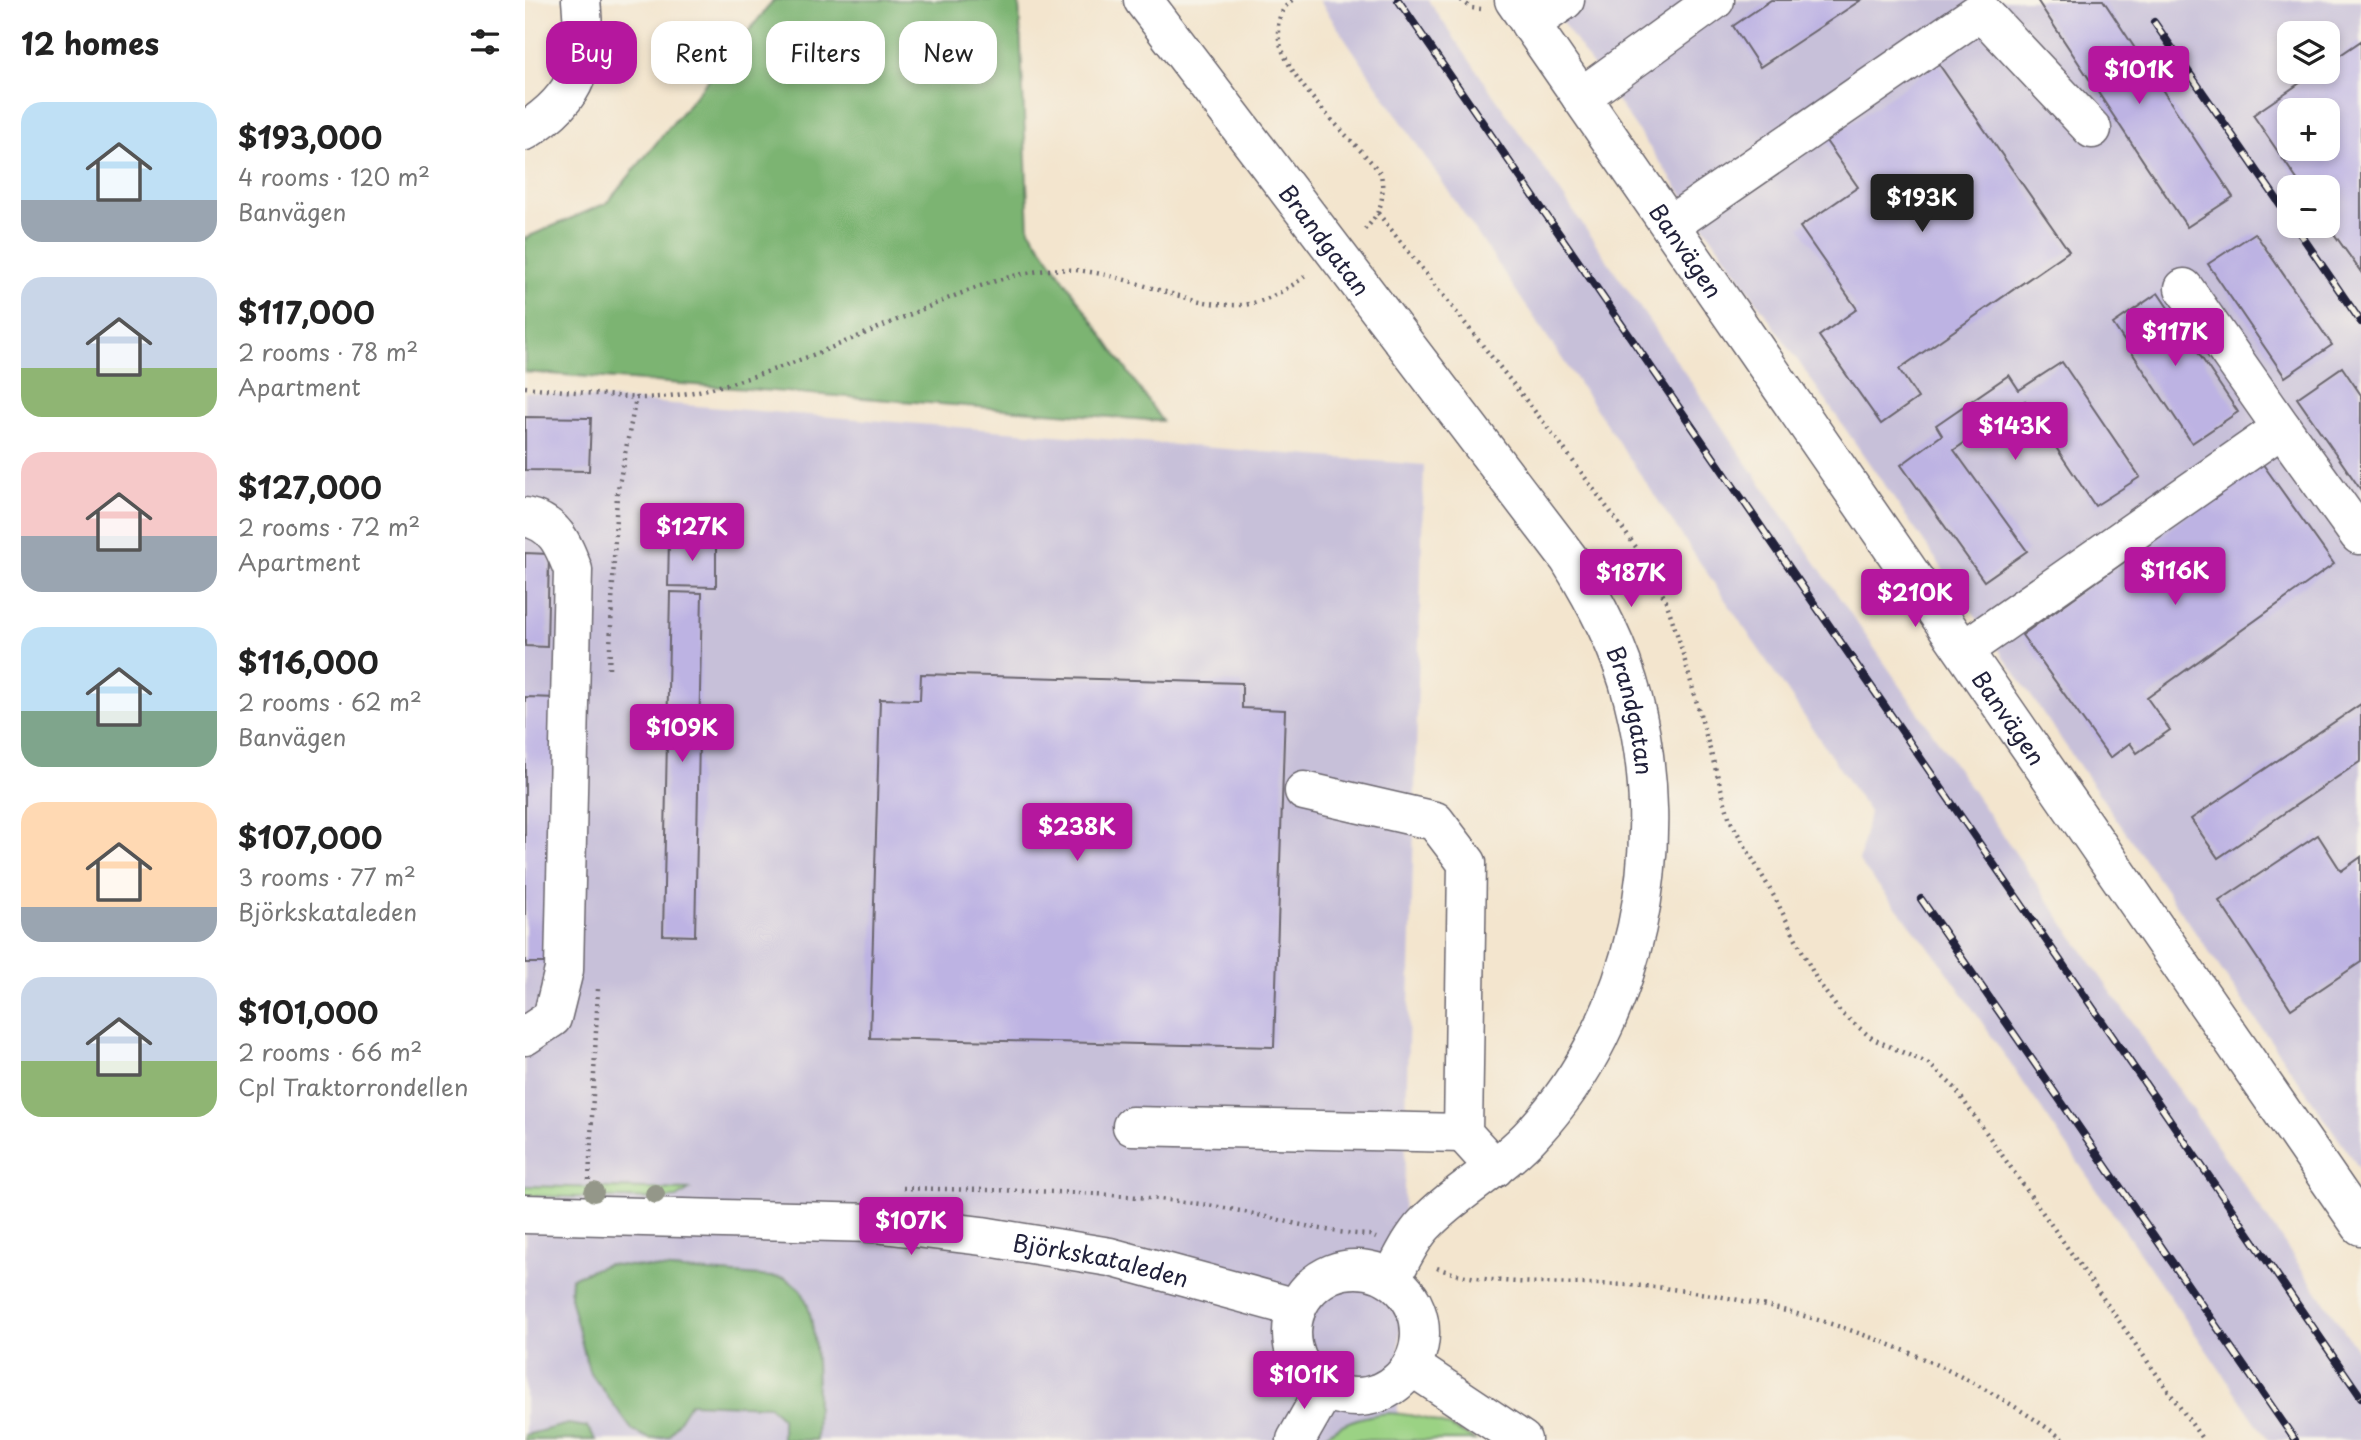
<!DOCTYPE html>
<meta charset="utf-8">
<style>
body{margin:0;font-family:"Playpen Sans",sans-serif;background:#f6f6f6;color:#222;height:100vh;display:flex;flex-direction:column;font-size:26px;white-space:nowrap}
*{box-sizing:border-box;margin:0}
p{font-size:23px;color:#767676}
.icon{flex:none;width:38px;height:38px;fill:none;stroke:currentColor;stroke-width:2;stroke-linecap:round;stroke-linejoin:round}
.map{position:relative;flex:1;overflow:hidden}
.panel{display:flex;flex-direction:column;background:#fff;width:525px}
.panel>*{flex:none}
.hud{position:absolute;left:21px;top:21px;width:665px;height:63px;display:flex;gap:14px}
.controls{position:absolute;left:1752px;top:21px;display:grid;gap:14px}
.controls a{display:grid;place-items:center;width:63px;height:63px;border-radius:14px;background:#fff;box-shadow:0 4px 10px #0003;font-size:35px}
.price{position:absolute;translate:-50% -60px;padding:0 16px;border-radius:7px;background:#b5179e;color:#fff;font-size:23px;line-height:46px;filter:drop-shadow(0 2px 4px #0008)}
.price::after{content:'';position:absolute;left:50%;top:42px;width:21px;height:16px;margin-left:-10px;background:inherit;clip-path:polygon(0 0,100% 0,50% 100%)}
.price.current{background:#222;color:#fff}
ul{padding:0;list-style:none}
li{display:flex;align-items:center;gap:21px;height:175px;padding:0 21px}
li span{display:grid;place-items:center;flex:none;width:196px;height:140px;border-radius:21px;color:#555}
li>.icon{margin-inline-start:auto}
span .icon{width:84px;height:84px;fill:#fffc;stroke-width:1}
li b{font-size:30px}
h2{display:flex;justify-content:space-between;align-items:center;height:84px;padding:0 21px;font-size:30px}
.pill{padding:0 24px;border-radius:21px;background:#fff;box-shadow:0 4px 10px #0003;font-size:24px;line-height:63px}
.pill.current{background:#b5179e;color:#fff}
main{display:flex;flex:1;min-height:0}
.map>svg:first-child{display:block}
</style>
<main>
<section class="panel">
<h2>12 homes<svg class="icon" aria-label="filters" viewBox="0 0 24 24"><path d="M4 7h16M4 17h16"/><circle cx="9" cy="7" r="2"/><circle cx="15" cy="17" r="2"/></svg></h2>
<ul>
<li><span style="background:linear-gradient(#bfe0f5 70%,#9aa5b1 0)"><svg class="icon" aria-label="home" viewBox="0 0 24 24"><path d="M3 11l9-7 9 7M6 9v11h12V9"/></svg></span><div><b>$193,000</b><p>4 rooms · 120 m²</p><p>Banvägen</p></div></li>
<li><span style="background:linear-gradient(#c9d6e8 65%,#8fb573 0)"><svg class="icon" aria-label="home" viewBox="0 0 24 24"><path d="M3 11l9-7 9 7M6 9v11h12V9"/></svg></span><div><b>$117,000</b><p>2 rooms · 78 m²</p><p>Apartment</p></div></li>
<li><span style="background:linear-gradient(#f6c9c9 60%,#9aa5b1 0)"><svg class="icon" aria-label="home" viewBox="0 0 24 24"><path d="M3 11l9-7 9 7M6 9v11h12V9"/></svg></span><div><b>$127,000</b><p>2 rooms · 72 m²</p><p>Apartment</p></div></li>
<li><span style="background:linear-gradient(#bfe0f5 60%,#7fa58c 0)"><svg class="icon" aria-label="home" viewBox="0 0 24 24"><path d="M3 11l9-7 9 7M6 9v11h12V9"/></svg></span><div><b>$116,000</b><p>2 rooms · 62 m²</p><p>Banvägen</p></div></li>
<li><span style="background:linear-gradient(#ffd9b3 75%,#9aa5b1 0)"><svg class="icon" aria-label="home" viewBox="0 0 24 24"><path d="M3 11l9-7 9 7M6 9v11h12V9"/></svg></span><div><b>$107,000</b><p>3 rooms · 77 m²</p><p>Björkskataleden</p></div></li>
<li><span style="background:linear-gradient(#c9d6e8 60%,#8fb573 0)"><svg class="icon" aria-label="home" viewBox="0 0 24 24"><path d="M3 11l9-7 9 7M6 9v11h12V9"/></svg></span><div><b>$101,000</b><p>2 rooms · 66 m²</p><p>Cpl Traktorrondellen</p></div></li>
</ul>
</section>
<div class="map">
<svg width="1836" height="1440" viewBox="0 0 1836 1440">
<rect width="100%" height="100%" fill="#f7f3e8"/>
<filter id="ink" filterUnits="userSpaceOnUse"><feTurbulence type="fractalNoise" baseFrequency=".0143" numOctaves="2"/><feDisplacementMap in="SourceGraphic" scale="14" xChannelSelector="R" yChannelSelector="G"/><feConvolveMatrix kernelMatrix="1 2 1 2 8 2 1 2 1" color-interpolation-filters="sRGB"/></filter>
<filter id="wash" filterUnits="userSpaceOnUse"><feTurbulence type="fractalNoise" baseFrequency=".00686" numOctaves="4" result="noise"/><feDisplacementMap in="SourceGraphic" scale="28" xChannelSelector="R" yChannelSelector="G"/><feGaussianBlur stdDeviation="1.57" result="paint"/><feColorMatrix in="noise" values="0 0 0 0 0 0 0 0 0 0 0 0 0 0 0 0 0 1.4 0 .05"/><feComposite in="paint" operator="in"/></filter>
<g filter="url(#wash)">
<rect width="100%" height="100%" fill="#f3e5ce"/>
<path fill="#c7c0d9" fill-rule="evenodd" d="M794,0H903L1836,1355V1440H1743L1415,961L1334,862L1344,812Z
M1022,0H1836V1171L1538,742ZM1764,33H1802V72H1764ZM1764,110H1802V149H1764ZM1764,187H1802V226H1764Z
M0,392L899,465L872,1440H0Z"/>
<path fill="#9bd284" stroke="#5e7a60" stroke-width="2" d="M0,1186L164,1190L152,1198L137,1199L0,1196Z
M863,1413C894,1414 923,1424 950,1440H794C815,1423 835,1416 863,1413Z"/>
<path fill="#7cb472" stroke="#4f6b56" stroke-width="2" d="M249,0H494L504,229L637,421L0,372V238L82,203Z
M82,1264L260,1278C266,1282 274,1287 277,1292C295,1323 292,1404 291,1440H257V1418L244,1406L165,1403L144,1436L125,1439L108,1431L64,1371L45,1297L46,1278Z
M43,1424L62,1427L71,1440H0V1435Z"/>
<g id="blocks">
<path fill="#bdb3e3" fill-rule="evenodd" d="M1246,0H1336L1235,67L1208,26Z
M1512,0H1578L1708,197L1662,227Z
M1836,41V272L1802,224V187H1777L1728,115L1791,72H1802V64ZM1764,110H1802V149H1764Z
M1413,63L1544,251L1374,369L1393,398L1356,424L1294,336L1332,309L1275,227L1333,187L1301,141Z
M1730,233L1807,345L1760,377L1683,264Z
M1633,293L1713,412L1667,443L1588,324Z
M1537,362L1615,477L1570,506L1500,401L1429,450L1502,551L1459,581L1376,465L1417,435L1411,425L1484,375L1494,390Z
M1817,367L1836,395V490L1772,398Z
M0,417L66,418L64,471L0,470Z
M1737,463L1809,564L1622,698L1645,730L1612,753L1605,743L1585,758L1497,635Z
M144,539H191V587L143,586Z
M0,553L24,554L22,647L0,646Z
M145,592L177,593L170,936L138,935Z
M396,674L717,683V708L760,710L749,1047L345,1038L355,699L395,700Z
M0,697L34,698L27,963H0Z
M1836,704V761L1693,858L1666,819Z
M1793,835L1816,871L1836,857V962L1766,1009L1694,901Z"/>
</g>
</g>
<g filter="url(#ink)">
<use href="#blocks" fill-opacity="0" stroke="#6b666e" stroke-width="2"/>
<g fill="none" stroke-linecap="round" stroke-linejoin="round">
<defs>
<g id="minor">
<path id="s1" d="M618,0L1044,559C1071,603 1095,648 1108,699C1146,846 1113,1018 1009,1132C977,1168 932,1190 899,1225C885,1240 876,1261 866,1279"/>
<path id="s2" d="M989,0L1836,1226"/>
<path d="M1005,24L1040,0"/>
<path d="M1056,97L1190,0"/>
<path d="M0,131C56,95 62,64 56,0"/>
<path d="M1145,225L1456,11L1567,129"/>
<path d="M1659,288L1757,428"/>
<path d="M0,517C30,523 38,544 48,570L39,970L27,1018L0,1036"/>
<path d="M1440,649L1757,428L1834,535"/>
<path d="M779,791L910,821L942,863L938,1133L970,1168"/>
<path d="M607,1126L938,1133"/>
<path id="s3" d="M0,1214L350,1223L457,1236L585,1257L772,1308"/>
<circle cx="831" cy="1333" r="64"/>
<path d="M886,1366L997,1440"/>
<path d="M771,1440L800,1389"/>
</g>
</defs>
<use href="#minor" stroke="#6b666e" stroke-width="41"/>
<path stroke="#6b666e" stroke-width="4.5" stroke-dasharray="2 5" stroke-linecap="butt" d="M767,0C713,45 830,138 856,174C860,200 856,214 837,232
M936,0L946,8L956,9
M853,213L1034,442L1119,558L1141,601L1154,640L1205,820L1250,898L1293,982L1316,1013L1348,1039L1404,1064L1429,1087L1678,1440
M0,387L111,398
M84,669L92,494L111,398C199,399 316,343 398,309C439,292 479,274 524,270C589,264 656,308 717,305C740,303 765,288 783,274
M64,1180L73,989
M378,1188C479,1191 581,1190 682,1205C737,1213 788,1232 844,1235L851,1238
M912,1268C969,1290 1066,1280 1129,1287C1272,1302 1423,1354 1539,1440"/>
<use href="#minor" stroke="#fff" stroke-width="38"/>
<defs>
<path id="rail" d="M873,0L1836,1397
M1629,22L1764,217
M1770,226L1836,322
M1396,899L1770,1440"/>
</defs>
<use href="#rail" stroke="#22223b" stroke-width="8"/>
<use href="#rail" stroke="#f7f3e8" stroke-width="5" stroke-dasharray="16" stroke-linecap="butt"/>
</g>
<g fill="#949789">
<circle cx="69" cy="1192" r="10"/>
<circle cx="130" cy="1194" r="10"/>
</g>
</g>
<g text-anchor="middle" dominant-baseline="central" stroke-width="5" stroke-linejoin="round" paint-order="stroke">
<g font-size="23" fill="#22223b" stroke="#f7f3e8">
<text stroke="none"><textPath href="#s1" startOffset="301">Brandgatan</textPath></text>
<text stroke="none"><textPath href="#s2" startOffset="304">Banvägen</textPath></text>
<text stroke="none"><textPath href="#s1" startOffset="868">Brandgatan</textPath></text>
<text stroke="none"><textPath href="#s2" startOffset="872">Banvägen</textPath></text>
<text stroke="none"><textPath href="#s3" startOffset="579">Björkskataleden</textPath></text>
</g>
</g>
</svg>
<div class="controls">
<a><svg class="icon" aria-label="layers" viewBox="0 0 24 24"><path d="M12 4l9 5-9 5-9-5zM3 14l9 5 9-5"/></svg></a>
<a>+</a>
<a>−</a>
</div>
<b class="price" style="left:1614px;top:106px">$101K</b>
<b class="price current" style="left:1397px;top:234px">$193K</b>
<b class="price" style="left:1650px;top:368px">$117K</b>
<b class="price" style="left:1490px;top:462px">$143K</b>
<b class="price" style="left:167px;top:563px">$127K</b>
<b class="price" style="left:1650px;top:607px">$116K</b>
<b class="price" style="left:1106px;top:609px">$187K</b>
<b class="price" style="left:1390px;top:629px">$210K</b>
<b class="price" style="left:157px;top:764px">$109K</b>
<b class="price" style="left:552px;top:863px">$238K</b>
<b class="price" style="left:386px;top:1257px">$107K</b>
<b class="price" style="left:779px;top:1411px">$101K</b>
<div class="hud">
<a class="pill current">Buy</a>
<a class="pill">Rent</a>
<a class="pill">Filters</a>
<a class="pill">New</a>
</div>
</div>
</main>
